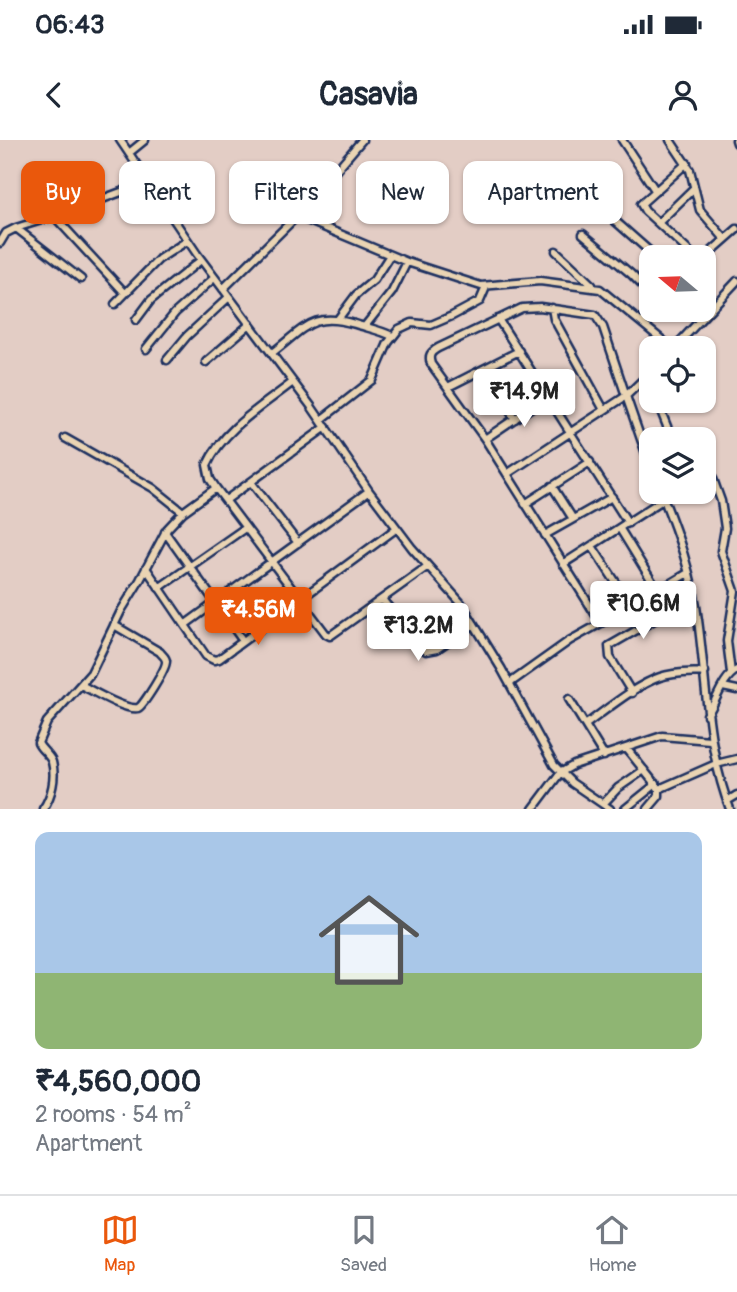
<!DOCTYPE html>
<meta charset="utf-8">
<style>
body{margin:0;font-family:Pangolin,sans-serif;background:#f6f6f7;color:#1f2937;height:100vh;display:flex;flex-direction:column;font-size:26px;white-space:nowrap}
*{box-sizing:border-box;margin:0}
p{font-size:23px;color:#747a83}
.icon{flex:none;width:38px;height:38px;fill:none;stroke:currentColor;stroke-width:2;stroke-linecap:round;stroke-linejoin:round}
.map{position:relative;height:669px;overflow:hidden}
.panel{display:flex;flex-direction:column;background:#fff;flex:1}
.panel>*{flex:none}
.hud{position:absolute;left:21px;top:21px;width:696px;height:63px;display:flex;gap:14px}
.needle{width:46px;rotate:289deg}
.fabs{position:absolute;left:639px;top:105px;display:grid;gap:14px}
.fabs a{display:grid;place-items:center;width:77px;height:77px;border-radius:14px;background:#fff;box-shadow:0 2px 5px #0004;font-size:35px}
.price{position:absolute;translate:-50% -60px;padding:0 16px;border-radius:7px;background:#fff;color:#222;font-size:23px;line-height:46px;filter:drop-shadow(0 2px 4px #0008)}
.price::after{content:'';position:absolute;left:50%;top:42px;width:21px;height:16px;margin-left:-10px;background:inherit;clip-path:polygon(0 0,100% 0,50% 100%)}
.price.on{background:#ea580c;color:#fff}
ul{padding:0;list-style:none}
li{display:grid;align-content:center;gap:14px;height:371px;padding:0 35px}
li+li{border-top:2px solid #e0e1e3}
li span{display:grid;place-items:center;height:217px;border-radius:14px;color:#555}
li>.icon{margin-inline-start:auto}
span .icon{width:126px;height:126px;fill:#fffc;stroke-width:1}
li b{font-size:30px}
.chip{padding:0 24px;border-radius:14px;background:#fff;box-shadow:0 2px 5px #0004;font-size:24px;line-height:63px}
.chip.on{background:#ea580c;color:#fff}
.status{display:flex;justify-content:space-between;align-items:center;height:49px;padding:0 35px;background:#fff;direction:ltr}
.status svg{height:19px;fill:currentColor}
header{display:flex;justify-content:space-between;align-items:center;height:91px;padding:0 35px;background:#fff;font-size:32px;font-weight:800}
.dock{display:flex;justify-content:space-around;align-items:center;height:98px;border-top:2px solid #e0e1e3;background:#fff;font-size:19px;color:#747a83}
.dock a{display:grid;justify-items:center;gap:4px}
.dock .on{color:#ea580c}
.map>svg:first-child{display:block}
</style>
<div class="status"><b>06:43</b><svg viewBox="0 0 49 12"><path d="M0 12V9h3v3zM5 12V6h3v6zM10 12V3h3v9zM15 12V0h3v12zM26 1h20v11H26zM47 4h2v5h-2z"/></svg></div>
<header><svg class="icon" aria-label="back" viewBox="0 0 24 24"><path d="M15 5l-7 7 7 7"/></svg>Casavia<svg class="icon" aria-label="person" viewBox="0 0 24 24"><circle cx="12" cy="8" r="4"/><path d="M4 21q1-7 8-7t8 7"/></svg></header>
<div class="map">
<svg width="737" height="669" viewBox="0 0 737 669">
<rect width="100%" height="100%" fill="#e3cdc5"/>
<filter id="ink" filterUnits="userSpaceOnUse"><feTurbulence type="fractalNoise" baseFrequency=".0143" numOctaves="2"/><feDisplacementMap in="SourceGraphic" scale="14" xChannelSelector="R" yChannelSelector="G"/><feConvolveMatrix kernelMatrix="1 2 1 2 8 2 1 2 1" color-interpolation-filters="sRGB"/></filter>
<g filter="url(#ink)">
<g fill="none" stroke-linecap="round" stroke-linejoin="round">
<defs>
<path id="street" d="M120,0L197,114L311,266L369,351L412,408L461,463L501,528L554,625L572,643L610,669
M622,0L655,50
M670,0L690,30L700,70L724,98
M736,0L737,3
M129,13L145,0
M687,23L641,64L645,71L695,117
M597,65L656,117
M54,76L125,153
M297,76L407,122L481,146L540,141L600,149L672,208
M658,83L694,48
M16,88L81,139
M583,94L631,134L651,154
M0,103L6,93L16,88L70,71L148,42
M556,111L592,145
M704,118L737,89
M223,149L297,76L362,0
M115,164L159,119L187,101
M552,168L554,179L604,270
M338,179L356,155L374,140L390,115
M498,179L628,383
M136,180L151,160L201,120
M642,183L654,170
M365,186L392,152L407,122
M674,208L737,141
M146,209L175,173L214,138
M272,213C305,188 312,171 355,184C368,188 380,190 392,196
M167,220L187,196L229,157
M206,222L250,184
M483,230L515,279
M651,232L626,256L651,328
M293,242C264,265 223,289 207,325L210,339L216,348L326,494L330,496L428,426
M448,247L519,211
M657,261L672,299
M321,280L372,240L388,203L399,189L412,183L431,185L452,176L480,161L486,147
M65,298L153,348L183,372
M485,299L548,256
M704,327L712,336L721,361L725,388L721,411L735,451L727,501L731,533
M507,334L626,256L603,187L595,175L540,167L522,168L438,208C431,212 428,215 431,224L485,299L599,480L607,481L688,433
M251,342L298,403
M552,346L573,379
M661,352C677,392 693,436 698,480C707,545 706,606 730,669
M226,360L326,287
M525,364L590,322
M620,389L658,451
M165,392L243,501
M545,395L612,357
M592,406L632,467
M563,424L664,359
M146,428L206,516L214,520L219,519L397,388
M159,448L245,388
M382,459L420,507L426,511L437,509L474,484
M186,484L369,351
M510,543L569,501L603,482
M81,545C93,551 126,571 138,568C143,566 167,528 166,521C166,517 162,515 160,512L114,485
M723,547L737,550
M632,553L610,517L609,506L656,479L695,462
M569,559L604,616
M707,575C717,561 722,538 737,530
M585,585C606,570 636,545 660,537C674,532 691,533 705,532
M627,609L659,649V656L648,669
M659,649L716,624L737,619
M727,661L737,655
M603,664L618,648L644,630
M43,669C52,656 56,637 52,622C50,615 41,610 38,603L47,582L91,533L121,471L140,440L167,389L183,372L216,348
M533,669L560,633L574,625L662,596L710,600
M625,669L656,644"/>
</defs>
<use href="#street" stroke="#1b2f5e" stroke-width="11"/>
<use href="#street" stroke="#ead4b3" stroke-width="6"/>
</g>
</g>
</svg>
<div class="fabs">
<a><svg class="needle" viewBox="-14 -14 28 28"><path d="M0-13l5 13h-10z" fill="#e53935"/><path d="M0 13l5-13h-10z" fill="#747a83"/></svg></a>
<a><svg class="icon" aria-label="locate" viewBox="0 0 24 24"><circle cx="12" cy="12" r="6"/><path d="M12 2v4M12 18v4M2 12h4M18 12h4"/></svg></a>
<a><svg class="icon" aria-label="layers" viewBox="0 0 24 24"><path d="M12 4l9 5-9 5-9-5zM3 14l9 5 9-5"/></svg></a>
</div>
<b class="price" style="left:524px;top:289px">₹14.9M</b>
<b class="price" style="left:643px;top:501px">₹10.6M</b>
<b class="price on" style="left:258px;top:507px">₹4.56M</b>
<b class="price" style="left:418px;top:523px">₹13.2M</b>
<div class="hud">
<a class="chip on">Buy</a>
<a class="chip">Rent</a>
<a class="chip">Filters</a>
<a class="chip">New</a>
<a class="chip">Apartment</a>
</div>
</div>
<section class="panel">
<ul>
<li><span style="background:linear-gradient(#a9c7e8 65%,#8fb573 0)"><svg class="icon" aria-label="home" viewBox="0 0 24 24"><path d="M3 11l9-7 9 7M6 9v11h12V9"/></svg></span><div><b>₹4,560,000</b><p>2 rooms · 54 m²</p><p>Apartment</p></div></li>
</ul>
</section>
<nav class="dock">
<a class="on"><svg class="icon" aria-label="map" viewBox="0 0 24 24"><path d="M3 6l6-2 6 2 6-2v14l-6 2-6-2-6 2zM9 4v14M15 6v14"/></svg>Map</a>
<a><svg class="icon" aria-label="saved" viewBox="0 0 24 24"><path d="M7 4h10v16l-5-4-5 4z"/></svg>Saved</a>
<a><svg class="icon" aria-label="home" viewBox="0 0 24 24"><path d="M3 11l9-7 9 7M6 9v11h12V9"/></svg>Home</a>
</nav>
